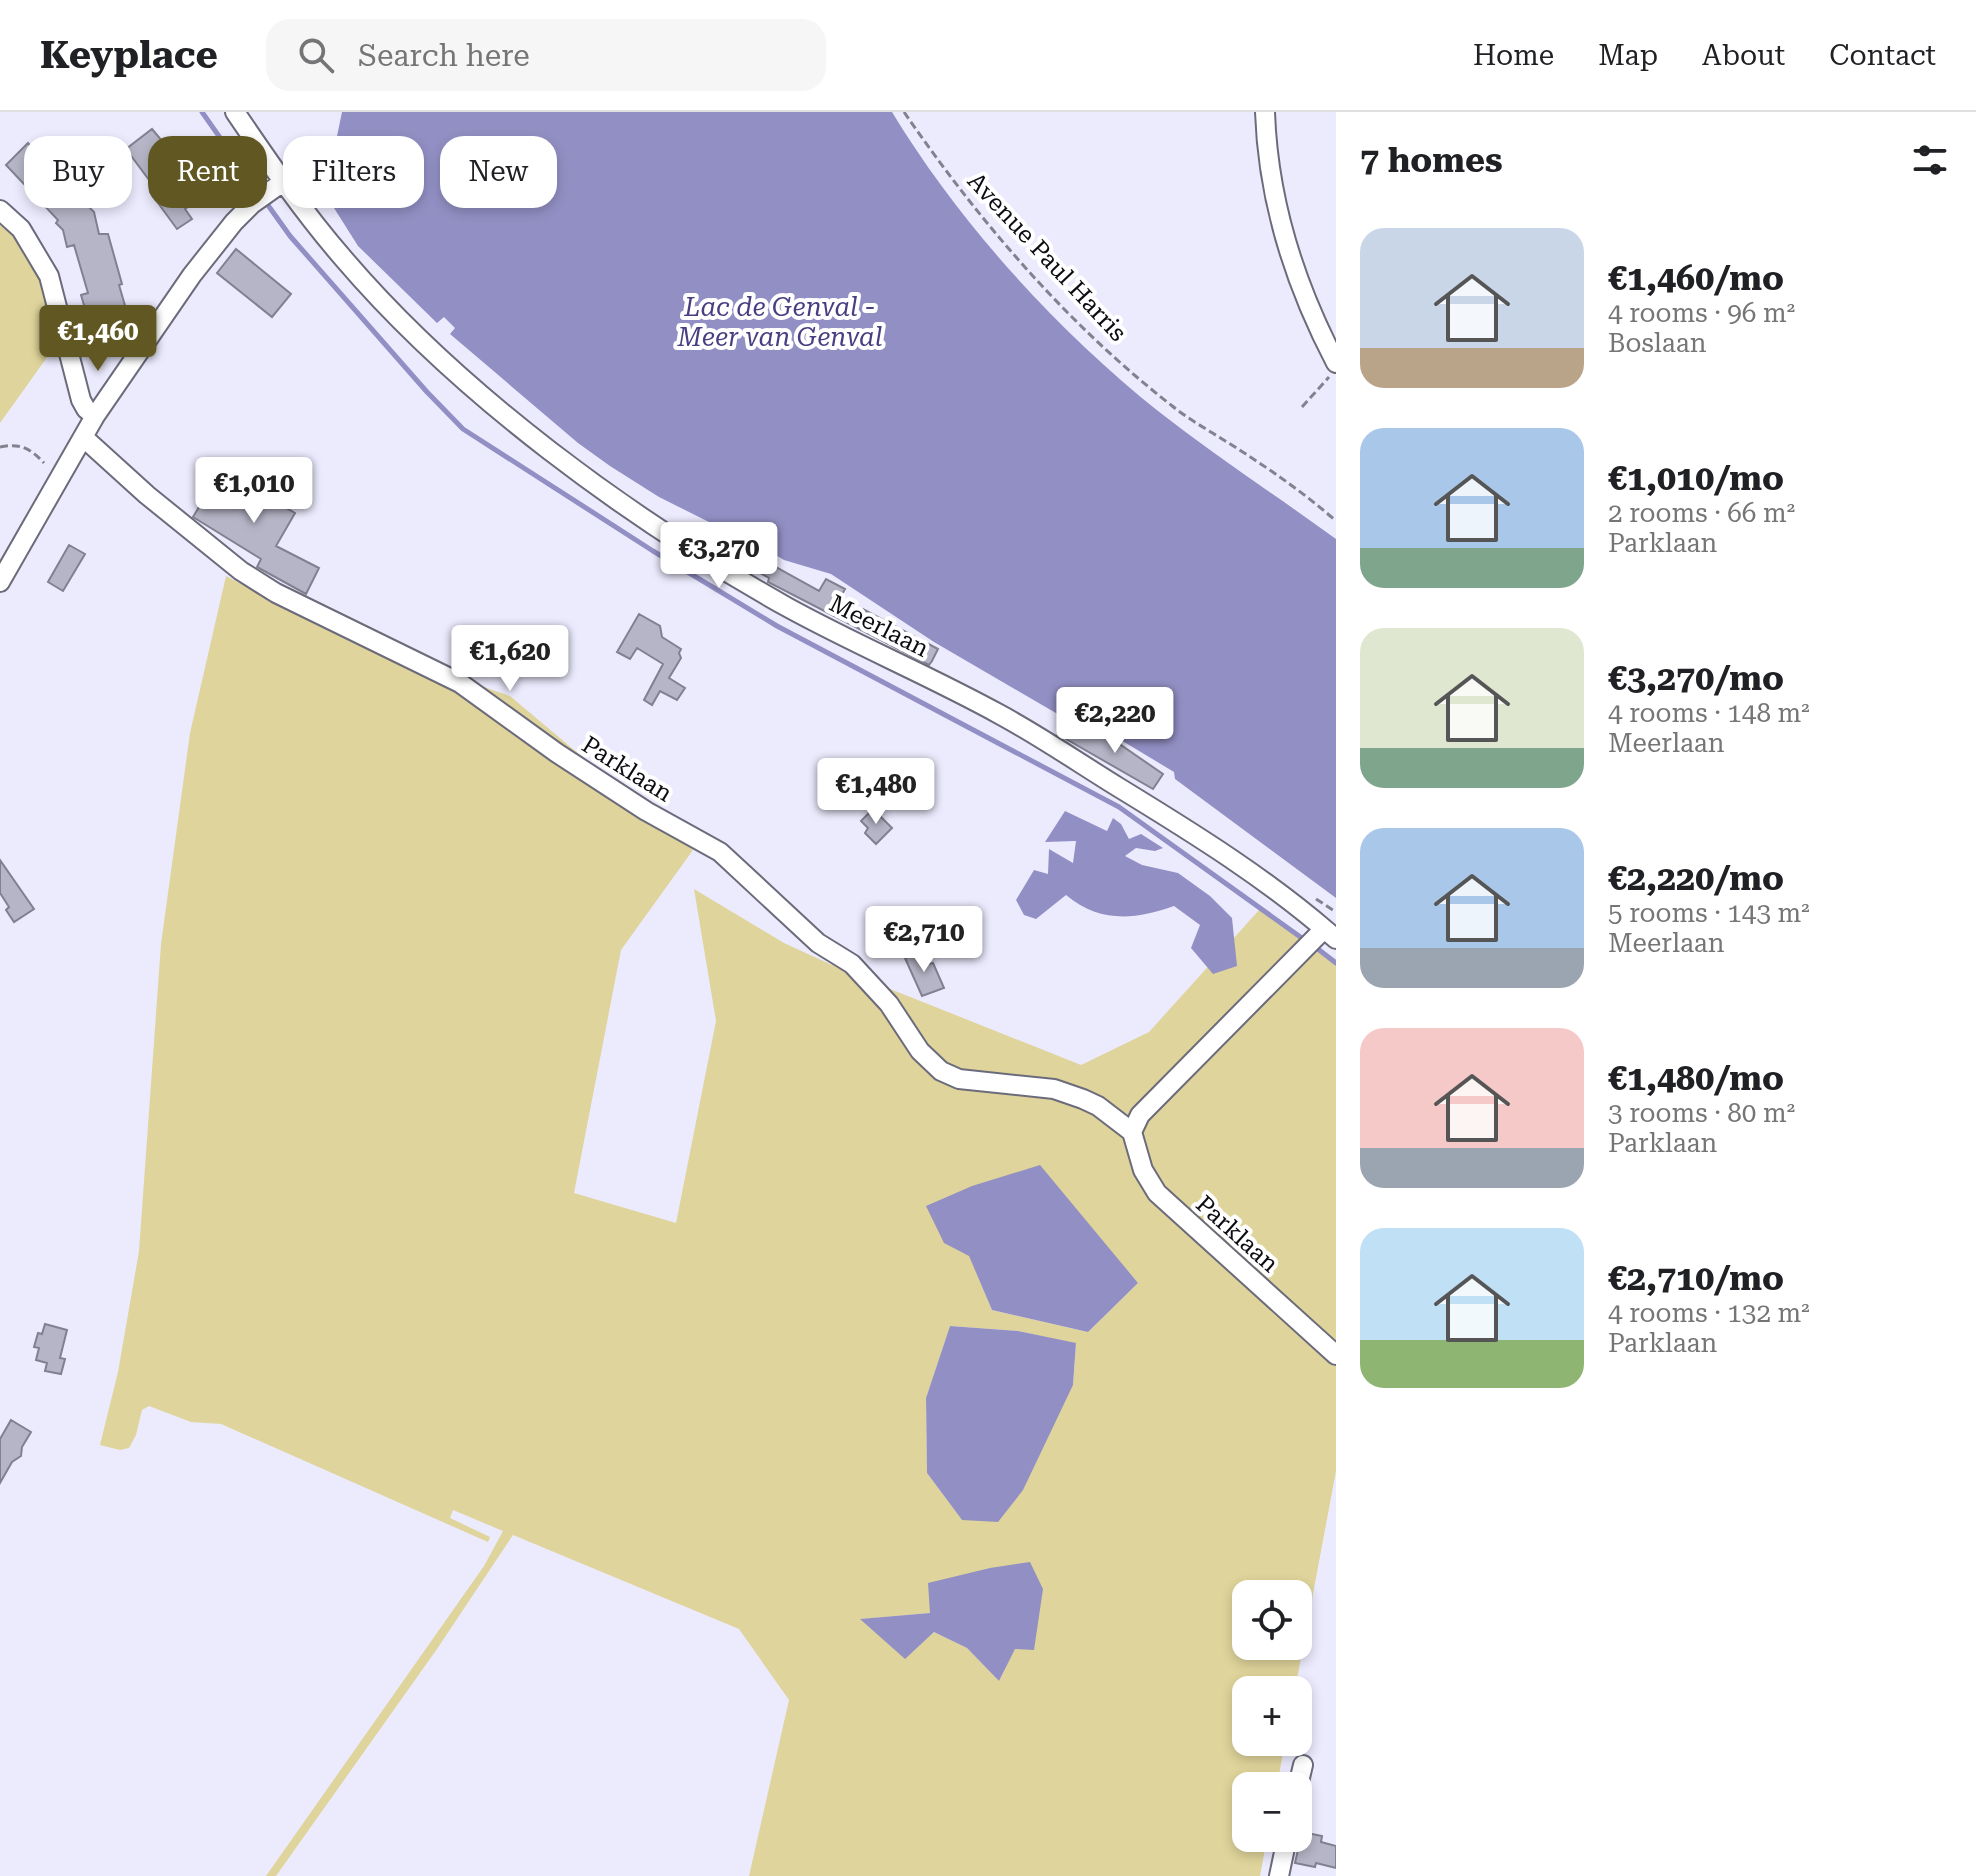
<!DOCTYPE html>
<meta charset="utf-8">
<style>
body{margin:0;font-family:"Roboto Serif",serif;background:#f6f6f6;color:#202124;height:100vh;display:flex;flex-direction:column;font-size:30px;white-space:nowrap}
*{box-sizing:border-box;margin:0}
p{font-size:26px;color:#757577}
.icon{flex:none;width:44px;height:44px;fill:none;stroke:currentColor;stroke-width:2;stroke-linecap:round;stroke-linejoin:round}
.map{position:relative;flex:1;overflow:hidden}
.panel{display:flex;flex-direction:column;background:#fff;width:640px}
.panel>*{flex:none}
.hud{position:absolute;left:24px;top:24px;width:760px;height:72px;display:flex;gap:16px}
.buttons{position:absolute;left:1232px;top:1468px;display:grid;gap:16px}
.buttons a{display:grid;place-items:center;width:80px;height:80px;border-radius:16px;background:#fff;box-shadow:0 4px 12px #0003;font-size:40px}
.price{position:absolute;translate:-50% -68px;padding:0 18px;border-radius:8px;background:#fff;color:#222;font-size:26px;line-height:52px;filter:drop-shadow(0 2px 4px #0008)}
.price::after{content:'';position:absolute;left:50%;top:48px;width:24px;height:18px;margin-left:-12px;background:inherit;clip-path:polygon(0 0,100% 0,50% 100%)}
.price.current{background:#615723;color:#fff}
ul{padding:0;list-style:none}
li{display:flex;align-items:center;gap:24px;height:200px;padding:0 24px}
li span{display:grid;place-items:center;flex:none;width:224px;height:160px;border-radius:24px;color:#555}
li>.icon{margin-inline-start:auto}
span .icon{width:96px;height:96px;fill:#fffc;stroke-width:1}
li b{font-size:34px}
h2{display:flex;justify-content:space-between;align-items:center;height:96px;padding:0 24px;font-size:34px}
.pill{padding:0 28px;border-radius:24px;background:#fff;box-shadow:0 4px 12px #0003;font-size:28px;line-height:72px}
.pill.current{background:#615723;color:#fff}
header{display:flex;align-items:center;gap:48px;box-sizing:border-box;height:112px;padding:0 40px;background:#fff;border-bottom:2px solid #e0e0e0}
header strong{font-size:38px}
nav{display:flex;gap:44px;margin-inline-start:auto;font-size:28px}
.search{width:560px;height:72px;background:#f6f6f6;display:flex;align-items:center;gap:20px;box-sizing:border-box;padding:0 28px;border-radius:24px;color:#757577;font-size:30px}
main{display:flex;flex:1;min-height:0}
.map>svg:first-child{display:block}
</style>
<header>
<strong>Keyplace</strong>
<div class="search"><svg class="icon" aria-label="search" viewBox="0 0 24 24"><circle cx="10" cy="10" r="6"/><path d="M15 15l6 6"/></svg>Search here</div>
<nav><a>Home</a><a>Map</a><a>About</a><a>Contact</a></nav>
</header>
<main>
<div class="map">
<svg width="1336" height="1764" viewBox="0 0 1336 1764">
<rect width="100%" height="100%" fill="#ecebfe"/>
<path fill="#dfd49b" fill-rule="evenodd" d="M0,97L45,169L53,237L0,311Z
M226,464L350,529L510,584L693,738L621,838L574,1081L676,1111L716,909L694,777L784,831L845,859L1081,953L1149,920L1260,797L1336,850V1359L1295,1578H1246V1630H1285L1277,1674H1246V1726H1267L1260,1764H749L789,1588L739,1517L513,1423L437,1537L276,1764H266L484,1454L503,1419L453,1398L450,1406L490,1425L488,1430L221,1312L191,1310L149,1294L142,1298L136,1323L129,1336L120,1338L100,1333L118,1260L139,1139L161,832L190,621ZM1091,1117L1138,1171L1088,1220L992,1198L969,1143ZM950,1214L1018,1219L1076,1232L1073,1273L962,1408L927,1361L926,1286ZM1246,1482H1298V1534H1246ZM930,1501L1015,1536L999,1569L967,1536L934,1520L905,1546L862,1507Z"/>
<path fill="#928fc4" d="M342,0H892C960,112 1056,217 1158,299C1215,344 1277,384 1336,427V786L1175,667L1174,660L1076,601L1071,606L1061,604L934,530L831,462L784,448L744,424L741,426L659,385L610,354L578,331L450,222L455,216L444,205L437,211L358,134L334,96L330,58Z
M1065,699L1107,719L1113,706L1121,712L1129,727L1141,722L1163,736L1155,739L1136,736L1125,744L1142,753L1178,761L1210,784L1232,806L1237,854L1213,862L1191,836L1200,813L1174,794C1135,808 1099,811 1066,783L1036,807L1024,803L1016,788L1034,758L1048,762L1049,737L1073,751L1076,729L1045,730Z
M1040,1053L1138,1171L1088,1220L992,1198L969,1144L944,1131L926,1094L972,1074Z
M950,1214L1018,1219L1076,1231L1073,1273L1023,1378L998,1410L962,1408L927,1361L926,1286Z
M1030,1450L1043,1477L1034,1538L1015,1537L999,1569L967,1536L934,1520L905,1547L860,1507L930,1501L928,1471L990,1456Z"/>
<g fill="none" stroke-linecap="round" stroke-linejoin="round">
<path stroke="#928fc4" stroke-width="5" d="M202,0L259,81
M265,89L290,124L427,280L463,317L653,439L777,514L1119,695L1306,829
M1314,834L1336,851"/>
</g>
<path fill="#b5b5c7" stroke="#808090" stroke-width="2" d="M152,17L162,29L164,27L197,78L194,81L198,88L185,97L192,107L177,117L150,80L155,76L126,37Z
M28,31L62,67L58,72L66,81L71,77L94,100L99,122H108L122,172L119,173L126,197L122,198L124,206L108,210L110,219L93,224L81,183L88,181L74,133L67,135L63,118L56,111L58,108L6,53Z
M236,137L291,182L272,205L217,161Z
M226,350L262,372L257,379L295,401L276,434L319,456L306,482L257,455L261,447L193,405Z
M736,430L775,449L772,453L819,479L826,467L845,477L839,488L861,500L863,497L938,537L932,549L929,553L768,470L769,466L728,443Z
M69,433L85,442L63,479L48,470Z
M639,502L660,514L662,525L681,537L679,541L681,546L669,566L685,576L677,588L660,579L652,593L644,588L663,552L637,536L630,547L617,540Z
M1075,611L1100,624L1102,620L1163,662L1153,677L1066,627Z
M873,697L892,716L876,732L865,721L868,716L861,709Z
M0,748L34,797L14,810L6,798L9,795L0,781Z
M924,840L929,852L933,851L944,876L922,884L905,846Z
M45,1212L67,1218L60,1246L65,1247L61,1262L45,1259L47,1251L36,1248L39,1236L34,1235L38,1221L42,1222Z
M11,1308L31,1320L22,1335L21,1344L12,1350L0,1371V1327Z
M1302,1720L1322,1724L1321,1730L1336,1734V1756L1316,1751L1315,1755L1295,1751Z"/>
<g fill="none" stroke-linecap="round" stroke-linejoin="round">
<defs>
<path id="minor" d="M235,0C269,50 303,100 343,146C460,283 630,407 787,495C856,533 930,564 999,602C1040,624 1079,651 1118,675C1195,722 1269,768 1336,827
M1265,0C1268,89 1295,173 1336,251
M0,98L21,117L49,164L81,288L86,297L95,304
M83,325L147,383L241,459L276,481L460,571L557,641L646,699L720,740L818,831L852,852L889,892L920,939L941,959L959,967L1054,977L1083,987L1098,994L1132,1020
M0,470L95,304L192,163L234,110L252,92L283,70
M1324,817L1140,1003L1132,1020L1143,1058L1157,1081L1336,1243
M1298,1674L1303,1653
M1279,1764L1287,1726"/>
</defs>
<use href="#minor" stroke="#6b6b7b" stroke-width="22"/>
<path stroke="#82828f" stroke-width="3" stroke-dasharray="8 4" stroke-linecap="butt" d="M904,0C979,109 1066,211 1171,293C1188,307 1208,318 1227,330C1265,354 1302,379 1336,409
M1302,295L1329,265
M0,335C20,331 30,336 44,351
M1316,787L1336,800"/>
<use href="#minor" stroke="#fff" stroke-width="18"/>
</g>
<g text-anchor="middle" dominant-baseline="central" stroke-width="8" stroke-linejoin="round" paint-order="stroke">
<g font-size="24" fill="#0b0b11" stroke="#fff">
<text transform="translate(1047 145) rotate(47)">Avenue Paul Harris</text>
<text transform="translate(879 514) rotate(27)">Meerlaan</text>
<text transform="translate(627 657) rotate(32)">Parklaan</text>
<text transform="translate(1237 1122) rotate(42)">Parklaan</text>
</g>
<g font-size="26" font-style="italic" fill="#483f82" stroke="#fff">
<text x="780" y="195">Lac de Genval -<tspan x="780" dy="30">Meer van Genval</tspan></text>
</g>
</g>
</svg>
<div class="buttons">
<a><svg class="icon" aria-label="locate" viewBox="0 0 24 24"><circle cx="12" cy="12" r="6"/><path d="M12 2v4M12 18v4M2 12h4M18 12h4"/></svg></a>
<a>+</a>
<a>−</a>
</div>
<b class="price current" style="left:98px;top:261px">€1,460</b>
<b class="price" style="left:254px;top:413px">€1,010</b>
<b class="price" style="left:719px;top:478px">€3,270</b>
<b class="price" style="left:510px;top:581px">€1,620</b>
<b class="price" style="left:1115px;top:643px">€2,220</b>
<b class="price" style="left:876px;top:714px">€1,480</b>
<b class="price" style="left:924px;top:862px">€2,710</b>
<div class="hud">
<a class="pill">Buy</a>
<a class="pill current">Rent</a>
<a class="pill">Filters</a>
<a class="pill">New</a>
</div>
</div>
<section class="panel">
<h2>7 homes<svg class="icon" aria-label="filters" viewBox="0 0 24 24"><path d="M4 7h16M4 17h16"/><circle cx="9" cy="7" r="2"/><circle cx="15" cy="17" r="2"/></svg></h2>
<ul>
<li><span style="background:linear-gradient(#c9d6e8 75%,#b9a48a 0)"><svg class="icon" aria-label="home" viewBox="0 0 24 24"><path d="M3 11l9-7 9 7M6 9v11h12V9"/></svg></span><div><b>€1,460/mo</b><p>4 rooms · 96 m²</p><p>Boslaan</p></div></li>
<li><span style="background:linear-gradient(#a9c7e8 75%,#7fa58c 0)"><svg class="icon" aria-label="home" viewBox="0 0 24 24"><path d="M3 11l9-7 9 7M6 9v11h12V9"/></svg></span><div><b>€1,010/mo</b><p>2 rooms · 66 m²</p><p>Parklaan</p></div></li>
<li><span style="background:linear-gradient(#dfe7d0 75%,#7fa58c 0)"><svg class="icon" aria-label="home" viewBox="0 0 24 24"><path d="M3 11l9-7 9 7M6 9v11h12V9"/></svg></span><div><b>€3,270/mo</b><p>4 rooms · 148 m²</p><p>Meerlaan</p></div></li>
<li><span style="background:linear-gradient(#a9c7e8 75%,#9aa5b1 0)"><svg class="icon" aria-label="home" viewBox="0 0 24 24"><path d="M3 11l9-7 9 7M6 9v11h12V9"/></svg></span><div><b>€2,220/mo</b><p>5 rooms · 143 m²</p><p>Meerlaan</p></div></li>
<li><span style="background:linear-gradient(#f6c9c9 75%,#9aa5b1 0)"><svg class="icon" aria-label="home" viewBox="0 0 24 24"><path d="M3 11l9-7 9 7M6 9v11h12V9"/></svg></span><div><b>€1,480/mo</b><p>3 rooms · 80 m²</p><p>Parklaan</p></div></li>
<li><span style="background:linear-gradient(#bfe0f5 70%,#8fb573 0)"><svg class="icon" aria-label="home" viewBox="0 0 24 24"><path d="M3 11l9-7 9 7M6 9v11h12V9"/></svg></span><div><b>€2,710/mo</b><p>4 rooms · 132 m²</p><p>Parklaan</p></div></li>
</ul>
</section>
</main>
